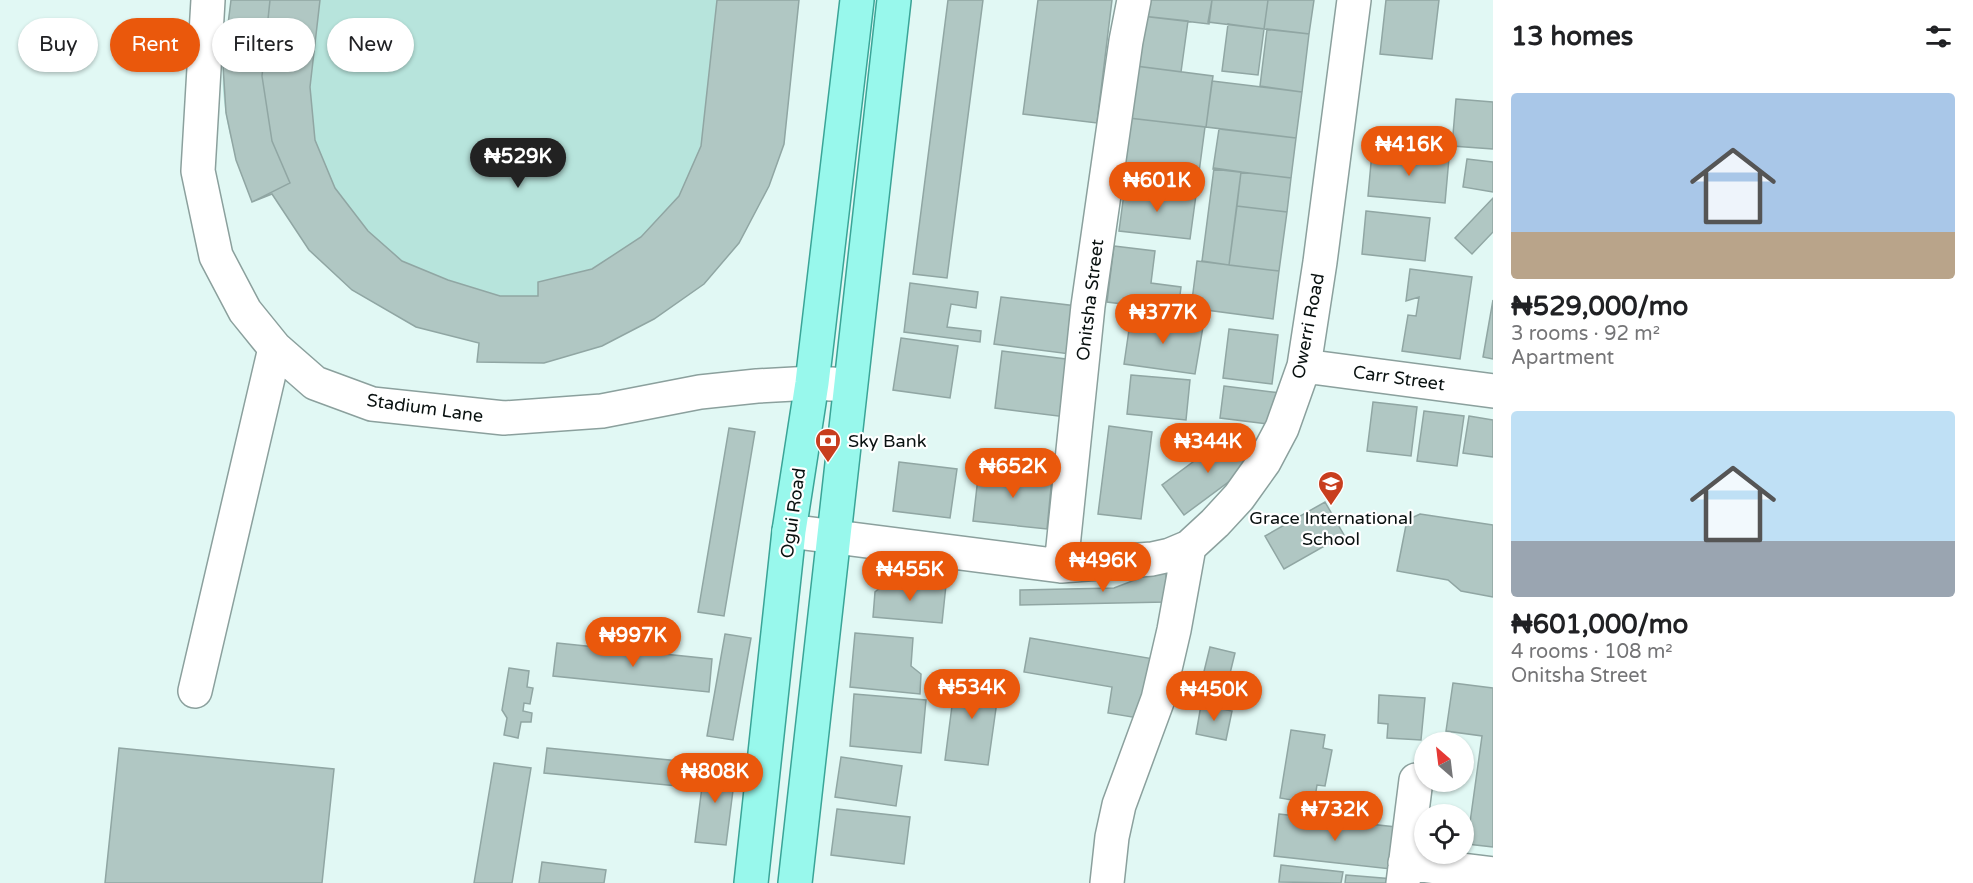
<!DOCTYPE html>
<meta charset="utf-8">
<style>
body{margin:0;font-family:"Varela Round",sans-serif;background:#f2f2f2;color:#202124;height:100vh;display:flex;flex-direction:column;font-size:22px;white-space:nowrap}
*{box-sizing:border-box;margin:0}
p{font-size:20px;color:#757577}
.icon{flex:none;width:33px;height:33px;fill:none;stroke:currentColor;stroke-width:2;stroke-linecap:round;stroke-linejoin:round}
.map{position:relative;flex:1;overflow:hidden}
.panel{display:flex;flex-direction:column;background:#fff;width:480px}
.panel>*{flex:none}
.hud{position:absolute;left:18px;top:18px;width:570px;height:54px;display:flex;gap:12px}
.needle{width:39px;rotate:332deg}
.buttons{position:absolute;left:1414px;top:732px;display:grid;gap:12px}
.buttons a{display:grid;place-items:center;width:60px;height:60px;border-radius:50%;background:#fff;box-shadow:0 2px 4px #0004;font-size:30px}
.price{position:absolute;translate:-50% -51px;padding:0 14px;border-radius:21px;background:#ea580c;color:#fff;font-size:20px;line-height:39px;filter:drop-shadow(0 2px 3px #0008)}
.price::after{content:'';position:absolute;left:50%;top:36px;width:18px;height:14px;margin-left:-9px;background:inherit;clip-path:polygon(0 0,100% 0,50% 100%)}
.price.selected{background:#222;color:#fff}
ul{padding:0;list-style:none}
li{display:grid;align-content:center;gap:12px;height:318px;padding:0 18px}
li span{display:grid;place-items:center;height:186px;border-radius:6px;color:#555}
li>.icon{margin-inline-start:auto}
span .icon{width:108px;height:108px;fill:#fffc;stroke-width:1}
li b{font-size:26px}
h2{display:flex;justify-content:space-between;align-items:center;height:72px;padding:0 18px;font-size:26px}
.chip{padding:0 21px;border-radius:27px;background:#fff;box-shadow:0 2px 4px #0004;font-size:21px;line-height:54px}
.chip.selected{background:#ea580c;color:#fff}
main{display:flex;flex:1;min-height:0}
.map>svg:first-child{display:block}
</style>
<main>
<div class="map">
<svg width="1493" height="883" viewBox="0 0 1493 883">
<rect width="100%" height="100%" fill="#e1f8f4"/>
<path fill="#b7e4dc" d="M231,0H799L784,144L769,186L739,243L704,284L654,319L602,346L544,363L477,362L479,343L416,327L352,290L309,250L272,194L252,202C235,158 220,112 223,64C224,43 228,21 231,0Z"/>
<path fill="#b0c7c3" stroke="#90a6a3" stroke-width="1.5" d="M231,0H320L310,87L315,140L335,188L368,231L402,261L448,280L500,296H538V282L592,269L641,237L679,196L701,146L717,0H799L784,144L769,186L739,243L704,284L654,319L602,346L544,363L477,362L479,343L416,327L352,290L309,250L272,194L252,202L236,160L226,113L223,65Z
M231,0H270L262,76L272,141L290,183L252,202L236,160L226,113L223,65Z
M948,0H983L947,278L913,274Z
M1038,0H1112L1097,123L1023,114Z
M1144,0H1212L1209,24L1142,16Z
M1212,0H1268L1264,29L1208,22Z
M1268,0H1314L1309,34L1264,29Z
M1386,0H1439L1432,59L1380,54Z
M1142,16L1188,21L1181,72L1136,66Z
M1228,24L1264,29L1258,75L1222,71Z
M1267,29L1309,34L1302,92L1260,86Z
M1136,66L1213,76L1206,127L1129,118Z
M1212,81L1302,92L1296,138L1206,127Z
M1456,99L1493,102V149L1452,146Z
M1129,118L1205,127L1196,195L1121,186Z
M1219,129L1296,138L1291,178L1213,169Z
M1372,152L1449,158L1445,203L1368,196Z
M1467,159L1493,162V192L1463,187Z
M1214,168L1241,172L1229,265L1202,261Z
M1241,172L1291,178L1287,212L1237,206Z
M1125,186L1196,195L1190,239L1119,231Z
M1493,198V232L1472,254L1455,238Z
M1237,206L1287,212L1279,271L1229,265Z
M1366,211L1430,218L1425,261L1362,254Z
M1114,246L1155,251L1151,283L1181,287L1178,311L1107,302Z
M1197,261L1279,271L1273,319L1191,308Z
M1410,269L1472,277L1460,359L1402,351L1408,315L1416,316L1419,297L1406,301Z
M910,283L978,292L976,308L951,304L947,327L981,331L980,342L904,332Z
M1001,297L1077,306L1070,354L994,344Z
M1493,300V359L1483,357Z
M1131,316L1203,327L1195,374L1124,364Z
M1229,329L1278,335L1272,384L1223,378Z
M901,338L958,346L950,398L893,390Z
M1002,351L1074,360L1066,417L995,408Z
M1131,375L1190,380L1186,420L1127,414Z
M1224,386L1281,393L1277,425L1220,418Z
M1373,402L1417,407L1411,456L1367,451Z
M1424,411L1464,416L1457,466L1417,461Z
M1469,416L1493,420V457L1463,453Z
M1109,426L1152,432L1141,519L1098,514Z
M729,428L755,432L724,616L698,612Z
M1232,433L1254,463L1184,515L1162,485Z
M899,462L957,469L950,518L893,511Z
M979,469L1052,477L1047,529L973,521Z
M1325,502L1344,535L1284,569L1265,536Z
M1420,514L1493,525V597L1461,591L1448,580L1397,571L1407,520Z
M1166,568V602L1020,605V590L1114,588Z
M890,580L946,585L942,623L873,617L875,592Z
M855,633L913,638L911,666L921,674L920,694L850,687Z
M725,634L751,638L733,740L707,736Z
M1030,638L1154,659L1144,719L1108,713L1112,687L1024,672Z
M557,643L712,659L709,692L553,676Z
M1210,647L1235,653L1222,706L1197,700Z
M509,668L529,671L527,687L533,688L530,704L524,703L523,711L532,713L531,722H521L518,738L504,735L507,718L502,710Z
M956,675L1000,680L988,765L945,760Z
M1453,683L1493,688V847L1467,844L1482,736L1446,731Z
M854,694L926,700L921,753L850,746Z
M1379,695L1425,698L1421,740L1387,738L1388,724L1378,723Z
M1201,705L1232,711L1226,740L1196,734Z
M1291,730L1325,735L1323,748L1332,750L1325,786L1317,785L1314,804L1280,798Z
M119,748L334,769L322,883H105Z
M547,748L700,763L698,788L544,773Z
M841,757L902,766L896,806L835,797Z
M494,763L531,768L512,883H474Z
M705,763L736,767L726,845L695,842Z
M837,809L910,817L904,864L831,855Z
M1279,814L1396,827L1391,869L1274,856Z
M542,862L606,870L604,883H539Z
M1281,865L1343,872L1341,883L1279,882Z
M1346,875L1394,879V883H1345Z"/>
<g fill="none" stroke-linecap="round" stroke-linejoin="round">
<defs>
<path id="minor" d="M208,0L198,171L216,256L245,311L275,348L315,383L372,404L504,418L602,411L700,392L757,386L812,383L850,385
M1304,366L1493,391
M789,531L1061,566L1152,559L1170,555L1189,547L1215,523L1239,497L1264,462L1282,428L1304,366L1320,262L1354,0
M1061,566L1088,306L1126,41L1134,0
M195,691L275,348
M1405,863L1493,874
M1107,883L1112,837L1119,805L1158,699L1174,630L1189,547
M1403,883L1416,780"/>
<path id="major" d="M751,883L789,531L812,383L857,0
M795,883L894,0"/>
</defs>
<use href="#minor" stroke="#8ba09d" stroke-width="36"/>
<use href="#major" stroke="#3aa497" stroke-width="36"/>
<use href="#minor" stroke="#fff" stroke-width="33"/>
<use href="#major" stroke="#98f8ec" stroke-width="33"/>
</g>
<defs>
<symbol id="bank-pin" viewBox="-11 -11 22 30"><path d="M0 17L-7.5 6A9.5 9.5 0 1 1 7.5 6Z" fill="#c83e1e" stroke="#fff"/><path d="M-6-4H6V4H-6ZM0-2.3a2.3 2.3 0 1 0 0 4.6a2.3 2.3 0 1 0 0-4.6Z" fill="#fff"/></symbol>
<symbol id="school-pin" viewBox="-11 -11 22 30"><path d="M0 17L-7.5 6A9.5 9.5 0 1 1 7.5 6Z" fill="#c83e1e" stroke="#fff"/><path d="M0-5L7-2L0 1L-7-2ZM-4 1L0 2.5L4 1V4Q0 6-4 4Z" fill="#fff"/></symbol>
</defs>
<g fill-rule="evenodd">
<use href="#bank-pin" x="813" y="426" width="30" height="40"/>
<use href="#school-pin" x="1316" y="469" width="30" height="40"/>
</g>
<g text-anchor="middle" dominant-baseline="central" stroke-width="4.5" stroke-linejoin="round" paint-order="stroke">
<g font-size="18" fill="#091110" stroke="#fff">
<text transform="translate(1090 300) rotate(-83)">Onitsha Street</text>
<text transform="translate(1308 326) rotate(-79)">Owerri Road</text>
<text transform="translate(1399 378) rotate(8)">Carr Street</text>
<text transform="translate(425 408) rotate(8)">Stadium Lane</text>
<text transform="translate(793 513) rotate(-82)">Ogui Road</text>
</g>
<g font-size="18" fill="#091110" stroke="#fff" text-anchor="start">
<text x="848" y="441">Sky Bank</text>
<text x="1331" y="518" text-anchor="middle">Grace International<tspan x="1331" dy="21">School</tspan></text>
</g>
</g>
</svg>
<div class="buttons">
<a><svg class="needle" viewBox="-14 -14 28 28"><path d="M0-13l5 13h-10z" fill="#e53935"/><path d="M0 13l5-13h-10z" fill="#757577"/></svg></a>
<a><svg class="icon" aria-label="locate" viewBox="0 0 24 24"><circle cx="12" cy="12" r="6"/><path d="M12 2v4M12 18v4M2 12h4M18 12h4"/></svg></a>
</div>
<b class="price" style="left:1409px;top:177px">₦416K</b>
<b class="price selected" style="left:518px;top:189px">₦529K</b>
<b class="price" style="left:1157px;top:213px">₦601K</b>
<b class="price" style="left:1163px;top:345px">₦377K</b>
<b class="price" style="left:1208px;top:474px">₦344K</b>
<b class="price" style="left:1013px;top:499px">₦652K</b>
<b class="price" style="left:1103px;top:593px">₦496K</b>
<b class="price" style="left:910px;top:602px">₦455K</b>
<b class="price" style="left:633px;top:668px">₦997K</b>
<b class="price" style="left:972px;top:720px">₦534K</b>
<b class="price" style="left:1214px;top:722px">₦450K</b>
<b class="price" style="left:715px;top:804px">₦808K</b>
<b class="price" style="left:1335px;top:842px">₦732K</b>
<div class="hud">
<a class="chip">Buy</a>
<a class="chip selected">Rent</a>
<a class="chip">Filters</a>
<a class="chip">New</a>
</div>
</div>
<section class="panel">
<h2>13 homes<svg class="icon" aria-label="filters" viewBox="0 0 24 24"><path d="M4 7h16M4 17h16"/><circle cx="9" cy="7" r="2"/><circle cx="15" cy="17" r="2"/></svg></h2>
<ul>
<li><span style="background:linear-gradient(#a9c7e8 75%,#b9a48a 0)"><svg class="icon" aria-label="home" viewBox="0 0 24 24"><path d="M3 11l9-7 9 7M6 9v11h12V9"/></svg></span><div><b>₦529,000/mo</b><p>3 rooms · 92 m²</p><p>Apartment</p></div></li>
<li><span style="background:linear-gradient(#bfe0f5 70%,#9aa5b1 0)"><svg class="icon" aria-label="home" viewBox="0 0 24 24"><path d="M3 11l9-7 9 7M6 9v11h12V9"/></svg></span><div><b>₦601,000/mo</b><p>4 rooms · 108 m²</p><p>Onitsha Street</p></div></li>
</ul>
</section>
</main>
